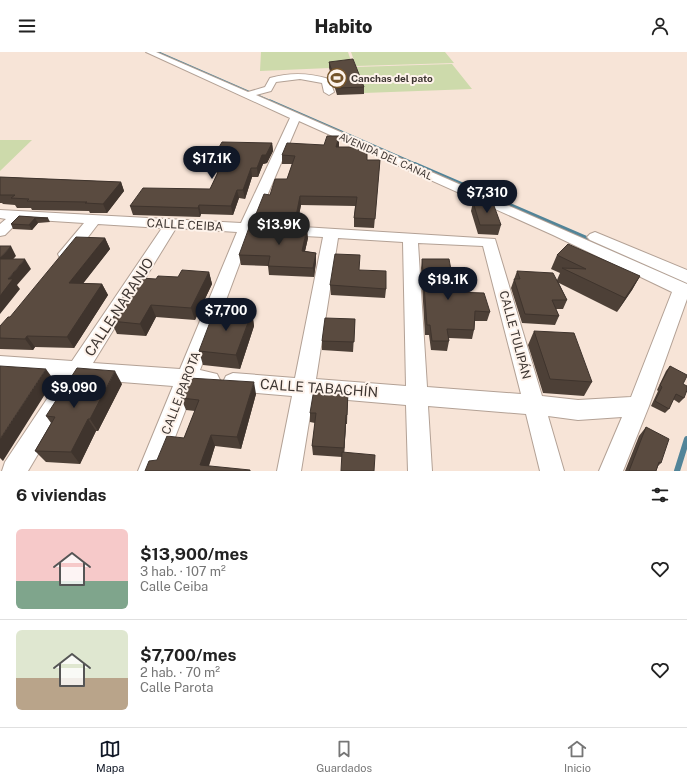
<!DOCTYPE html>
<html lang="es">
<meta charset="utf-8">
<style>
body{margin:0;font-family:"Public Sans",sans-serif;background:#f2f2f2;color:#222;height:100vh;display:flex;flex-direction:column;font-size:15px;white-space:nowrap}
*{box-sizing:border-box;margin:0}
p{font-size:13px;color:#767676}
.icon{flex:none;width:22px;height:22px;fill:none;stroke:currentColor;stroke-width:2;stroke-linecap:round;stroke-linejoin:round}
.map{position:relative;height:419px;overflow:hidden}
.panel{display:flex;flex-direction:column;background:#fff;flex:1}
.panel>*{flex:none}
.price{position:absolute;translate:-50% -34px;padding:0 9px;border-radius:14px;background:#111827;color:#fff;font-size:13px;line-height:26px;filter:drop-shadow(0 1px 2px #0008)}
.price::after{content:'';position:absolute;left:50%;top:24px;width:12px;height:9px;margin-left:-6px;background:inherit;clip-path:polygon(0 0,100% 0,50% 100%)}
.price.current{background:#222;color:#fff}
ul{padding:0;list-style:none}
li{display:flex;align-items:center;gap:12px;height:100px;padding:0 16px}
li+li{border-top:1px solid #e0e0e0}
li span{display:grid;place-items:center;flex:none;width:112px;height:80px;border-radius:6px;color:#555}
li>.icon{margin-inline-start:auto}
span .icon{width:48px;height:48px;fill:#fffc;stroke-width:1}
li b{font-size:17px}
h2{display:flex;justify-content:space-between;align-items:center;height:48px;padding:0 16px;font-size:17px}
header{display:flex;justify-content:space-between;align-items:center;height:52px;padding:0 16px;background:#fff;font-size:18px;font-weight:800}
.tabs{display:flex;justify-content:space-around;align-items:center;height:56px;border-top:1px solid #e0e0e0;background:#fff;font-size:11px;color:#767676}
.tabs a{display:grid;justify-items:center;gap:2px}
.tabs .current{color:#111827}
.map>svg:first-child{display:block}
</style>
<header><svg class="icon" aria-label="menu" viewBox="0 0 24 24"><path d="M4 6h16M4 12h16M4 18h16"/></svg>Habito<svg class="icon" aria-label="person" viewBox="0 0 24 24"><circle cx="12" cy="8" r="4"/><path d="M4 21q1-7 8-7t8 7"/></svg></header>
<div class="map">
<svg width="687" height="419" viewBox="0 0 687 419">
<rect width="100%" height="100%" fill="#f7e4d7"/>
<path fill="#cddaab" d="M261,0H348L353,15L260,19Z
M351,0H445L454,11L356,14Z
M452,12L472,37L364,41L356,15Z
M0,88H32L0,119Z"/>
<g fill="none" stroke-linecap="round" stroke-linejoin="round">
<path stroke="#528498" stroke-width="2.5" d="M157,0L272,50"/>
<path stroke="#528498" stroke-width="3" d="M270,49L417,113"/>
<path stroke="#528498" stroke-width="4" d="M415,112L596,190"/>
<path stroke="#528498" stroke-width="6" d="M677,419L687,387"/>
<defs>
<path id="minor" d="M146,0H156L248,40L265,35L270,26C291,20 309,21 329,27L334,40L329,43L324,40L322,31L300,27L276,30L271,39L256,43L687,232V247L649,354L623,419H599L622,365L578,368L548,364L564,419H540L526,362L428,354L432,419H408L406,353L313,345L301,419H277L292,344L233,339L226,336L223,330L226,324L233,321L295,326L323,185L251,181L200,318L217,322L220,328L217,334L210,337L194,336L162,419H138L173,334L83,327C78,334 73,334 66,331L63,325L0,320V304L72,309L162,176L98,172L72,206L66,207L60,206L58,202L84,171L21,167L5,183L0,184V172L6,167L0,166V158L241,171L290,66ZM299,69L553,183L672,240L631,345L578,348L542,344L495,187L255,172ZM176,176L237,180L180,317L93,311ZM338,186L403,190L406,334L316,327ZM418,191L483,194L521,342L427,335Z
M595,180L687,218V231L590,188L587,185L590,182Z
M59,338L67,341L70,348L28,419H2L5,410L51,341Z"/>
</defs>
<use href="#minor" stroke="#b3a195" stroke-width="2"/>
<use href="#minor" fill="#fff" fill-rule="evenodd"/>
</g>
<path fill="#4d4037" d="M329,10L364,35V42L337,43L329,16Z
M339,84V95L367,108H380L374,176L354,175V166L355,154L301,153L297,173L257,171L256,162L270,143L287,127L292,112H282V103L324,93Z
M272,91L273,99L267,111L263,112L258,125H252L245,147L239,146L233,163L201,162L200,165L133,163L130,154L210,137L217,122L216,119H212L210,111Z
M0,125L121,130L124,139L107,161H90L89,159L32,158L31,156H17L15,153L3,152L2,151H0Z
M473,150L501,173L498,183L478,182L471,159Z
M19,164L48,166L50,170L38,171L32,178L13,177L11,172Z
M105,186L110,197L83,231L102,232L108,243L74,296L35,295L33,298L0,297V274L10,265Z
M308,186L305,199L316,201V210L314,225L269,223L268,214L241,213L239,203Z
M557,203L640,224L632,238L617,260L559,231L567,248L563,257H556L559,264L555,273L522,271L511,236L517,219L557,228L560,221L551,217Z
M422,207L455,240L490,260L487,269H475L474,278L472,287L449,286V289L447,299L431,298L429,283H425L421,216Z
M360,218L386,237L385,246L331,243L330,233Z
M209,220L212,232L195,268L156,265L146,284L117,282L111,269L121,254L119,251L156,227L178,225Z
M252,260L254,274L240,317L203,313L199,299Z
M355,267L353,300L322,298V289Z
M534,279L592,330L584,344L543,341L528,293Z
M670,314L683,332L684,346L679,351L673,347L669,357L665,361L651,354L658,339L657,338L666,319Z
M122,332L98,379H96L80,412L46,410L35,399L51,371L46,364Z
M348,340L347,372H346L344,400L342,405L313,403L312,394L315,371L310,370V361Z
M256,342L241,397L215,394L209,414L157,408L184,386L195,359L186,358L181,346Z
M646,375L661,411L658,414L656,419H625L639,384Z"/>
<path fill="#3f342d" d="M339,84V93L336,103V95Z
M272,91L273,99L267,111L263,112L258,125L257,116L262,103Z
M251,116L252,125L245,147L243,138Z
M121,130L124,139L107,161L103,152Z
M237,138L239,146L233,163L231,154Z
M300,144L301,153L297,173L296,164Z
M199,153L201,162L200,165L198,156Z
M35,166L38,171L32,178L29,173Z
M307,176L308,186L303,208L302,199Z
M105,186L110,197L75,242L69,231Z
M11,194L16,204L5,216L0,208V206Z
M316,201V210L314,225L313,216Z
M25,207L31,217L17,233L20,237L0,262V244L8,227Z
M209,220L212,232L195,268L191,256Z
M640,224L632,238L617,260L625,246Z
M102,232L108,243L74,296L67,285Z
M151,253L156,265L146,284L140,272Z
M252,260L254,274L240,317L236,303Z
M27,284L35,295L33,298L25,287Z
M46,317L54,328L3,409L0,406V387Z
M115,319L122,332L98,379L90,367Z
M254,330L256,342L241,397L237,385Z
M346,363V372L344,405V396Z
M88,367L96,379L80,412L71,400Z
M211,383L215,394L207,419L200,413Z"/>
<path fill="#5a4b40" stroke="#3f342d" d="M353,7L364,35L337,36L329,10Z
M327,84H339L336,95H367V108H380L375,167L354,166L357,145L300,144L296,164L256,162L264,142L270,143L275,127H287L295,104L282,103L287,91L324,93Z
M222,90L272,91L266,103H262L257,116H251L243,138H237L231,154L199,153L198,156L130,154L143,136L210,137L221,114H215L217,111H210Z
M0,125L121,130L103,152L85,151L87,150L27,149L29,147L11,146L15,143H0Z
M473,150L493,151L501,173H480Z
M19,164L48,166H35L29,173L11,172Z
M250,173L307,176L302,199L316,201L313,216L268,214L270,204L239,203Z
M76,185L105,186L69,231L102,232L67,285L27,284L25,287L0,286V274L8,265H10Z
M568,192L640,224L625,246L562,216L586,217L557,203Z
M0,194H11L0,206Z
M335,202L360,203L359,218L386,219V237L330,233Z
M0,207H25L8,227H13L0,244Z
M422,207H449L455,240L484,241L490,260L475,259L474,278L447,277L449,289H432L430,273H427Z
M182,218L209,220L191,256L151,253L140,272L111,269L122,251H119L126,240H133L141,226L156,227L158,224L178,225Z
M517,219L553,221L567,248H552L559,264L525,262L514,227H520Z
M215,257L252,260L236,303L199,299Z
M325,266L355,267L354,290L322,289Z
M534,279L574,281L592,330L550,327Z
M0,314L46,317L0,387Z
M670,314L687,323V324L683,332L687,334V338L684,346L676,342L669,357L655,349L662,335L660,333Z
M77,316L115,319L90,367H88L71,400L35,399L55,365L46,364Z
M189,326L254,330L237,385L211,383L200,413L250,418V419H145L149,409L157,408L167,384L184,386L199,348L181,346Z
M314,337L348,340L347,363H346L344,396L312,394L316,361H310Z
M646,375L669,387L661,411L659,410L656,419H629Z
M342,400L375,403L374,419H341Z"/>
<defs>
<symbol id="stadium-ring" viewBox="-11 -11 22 22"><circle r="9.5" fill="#fef3eb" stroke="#745329" stroke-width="1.5"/><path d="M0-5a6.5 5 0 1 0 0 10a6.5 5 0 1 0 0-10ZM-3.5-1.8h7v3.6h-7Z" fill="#745329"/></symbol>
</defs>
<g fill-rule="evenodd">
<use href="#stadium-ring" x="326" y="15" width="22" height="22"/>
</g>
<g text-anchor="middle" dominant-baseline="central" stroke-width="4" stroke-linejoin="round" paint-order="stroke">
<g font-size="10" font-weight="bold" fill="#3e3632" stroke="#fef3eb" text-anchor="start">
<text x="351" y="26">Canchas del pato</text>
</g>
<g font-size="10" fill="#3e3632" stroke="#fef3eb">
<text transform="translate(386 104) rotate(24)">AVENIDA DEL CANAL</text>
</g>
<g font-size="12" fill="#3e3632" stroke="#fef3eb">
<text transform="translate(185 173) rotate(3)">CALLE CEIBA</text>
<text transform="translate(515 283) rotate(75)">CALLE TULIPÁN</text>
<text transform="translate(181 341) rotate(-69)">CALLE PAROTA</text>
</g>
<g font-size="14" fill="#3e3632" stroke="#fef3eb">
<text transform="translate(119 255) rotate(-57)">CALLE NARANJO</text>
<text transform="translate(319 336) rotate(4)">CALLE TABACHÍN</text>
</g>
</g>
</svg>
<b class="price" style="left:212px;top:128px">$17.1K</b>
<b class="price" style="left:487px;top:162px">$7,310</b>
<b class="price current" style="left:279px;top:194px">$13.9K</b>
<b class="price" style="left:448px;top:249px">$19.1K</b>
<b class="price" style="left:226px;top:280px">$7,700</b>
<b class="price" style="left:74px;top:357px">$9,090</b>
</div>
<section class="panel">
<h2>6 viviendas<svg class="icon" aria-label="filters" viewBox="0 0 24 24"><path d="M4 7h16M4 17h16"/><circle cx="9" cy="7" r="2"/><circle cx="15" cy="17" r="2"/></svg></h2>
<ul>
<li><span style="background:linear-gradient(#f6c9c9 65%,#7fa58c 0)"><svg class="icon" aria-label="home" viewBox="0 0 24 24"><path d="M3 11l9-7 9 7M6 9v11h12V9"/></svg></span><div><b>$13,900/mes</b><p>3 hab. · 107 m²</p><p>Calle Ceiba</p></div><svg class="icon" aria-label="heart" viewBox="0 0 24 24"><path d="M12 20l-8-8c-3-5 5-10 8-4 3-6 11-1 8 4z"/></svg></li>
<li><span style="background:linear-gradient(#dfe7d0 60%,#b9a48a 0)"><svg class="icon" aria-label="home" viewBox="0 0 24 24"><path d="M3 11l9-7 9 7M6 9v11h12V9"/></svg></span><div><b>$7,700/mes</b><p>2 hab. · 70 m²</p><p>Calle Parota</p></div><svg class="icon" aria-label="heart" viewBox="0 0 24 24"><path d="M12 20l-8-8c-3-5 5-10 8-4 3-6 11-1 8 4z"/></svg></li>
</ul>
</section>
<nav class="tabs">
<a class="current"><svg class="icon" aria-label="map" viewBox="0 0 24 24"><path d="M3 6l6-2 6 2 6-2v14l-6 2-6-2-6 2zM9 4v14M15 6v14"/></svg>Mapa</a>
<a><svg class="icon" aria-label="saved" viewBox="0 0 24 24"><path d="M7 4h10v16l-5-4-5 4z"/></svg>Guardados</a>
<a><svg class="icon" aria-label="home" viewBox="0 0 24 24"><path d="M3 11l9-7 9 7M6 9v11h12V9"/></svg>Inicio</a>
</nav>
